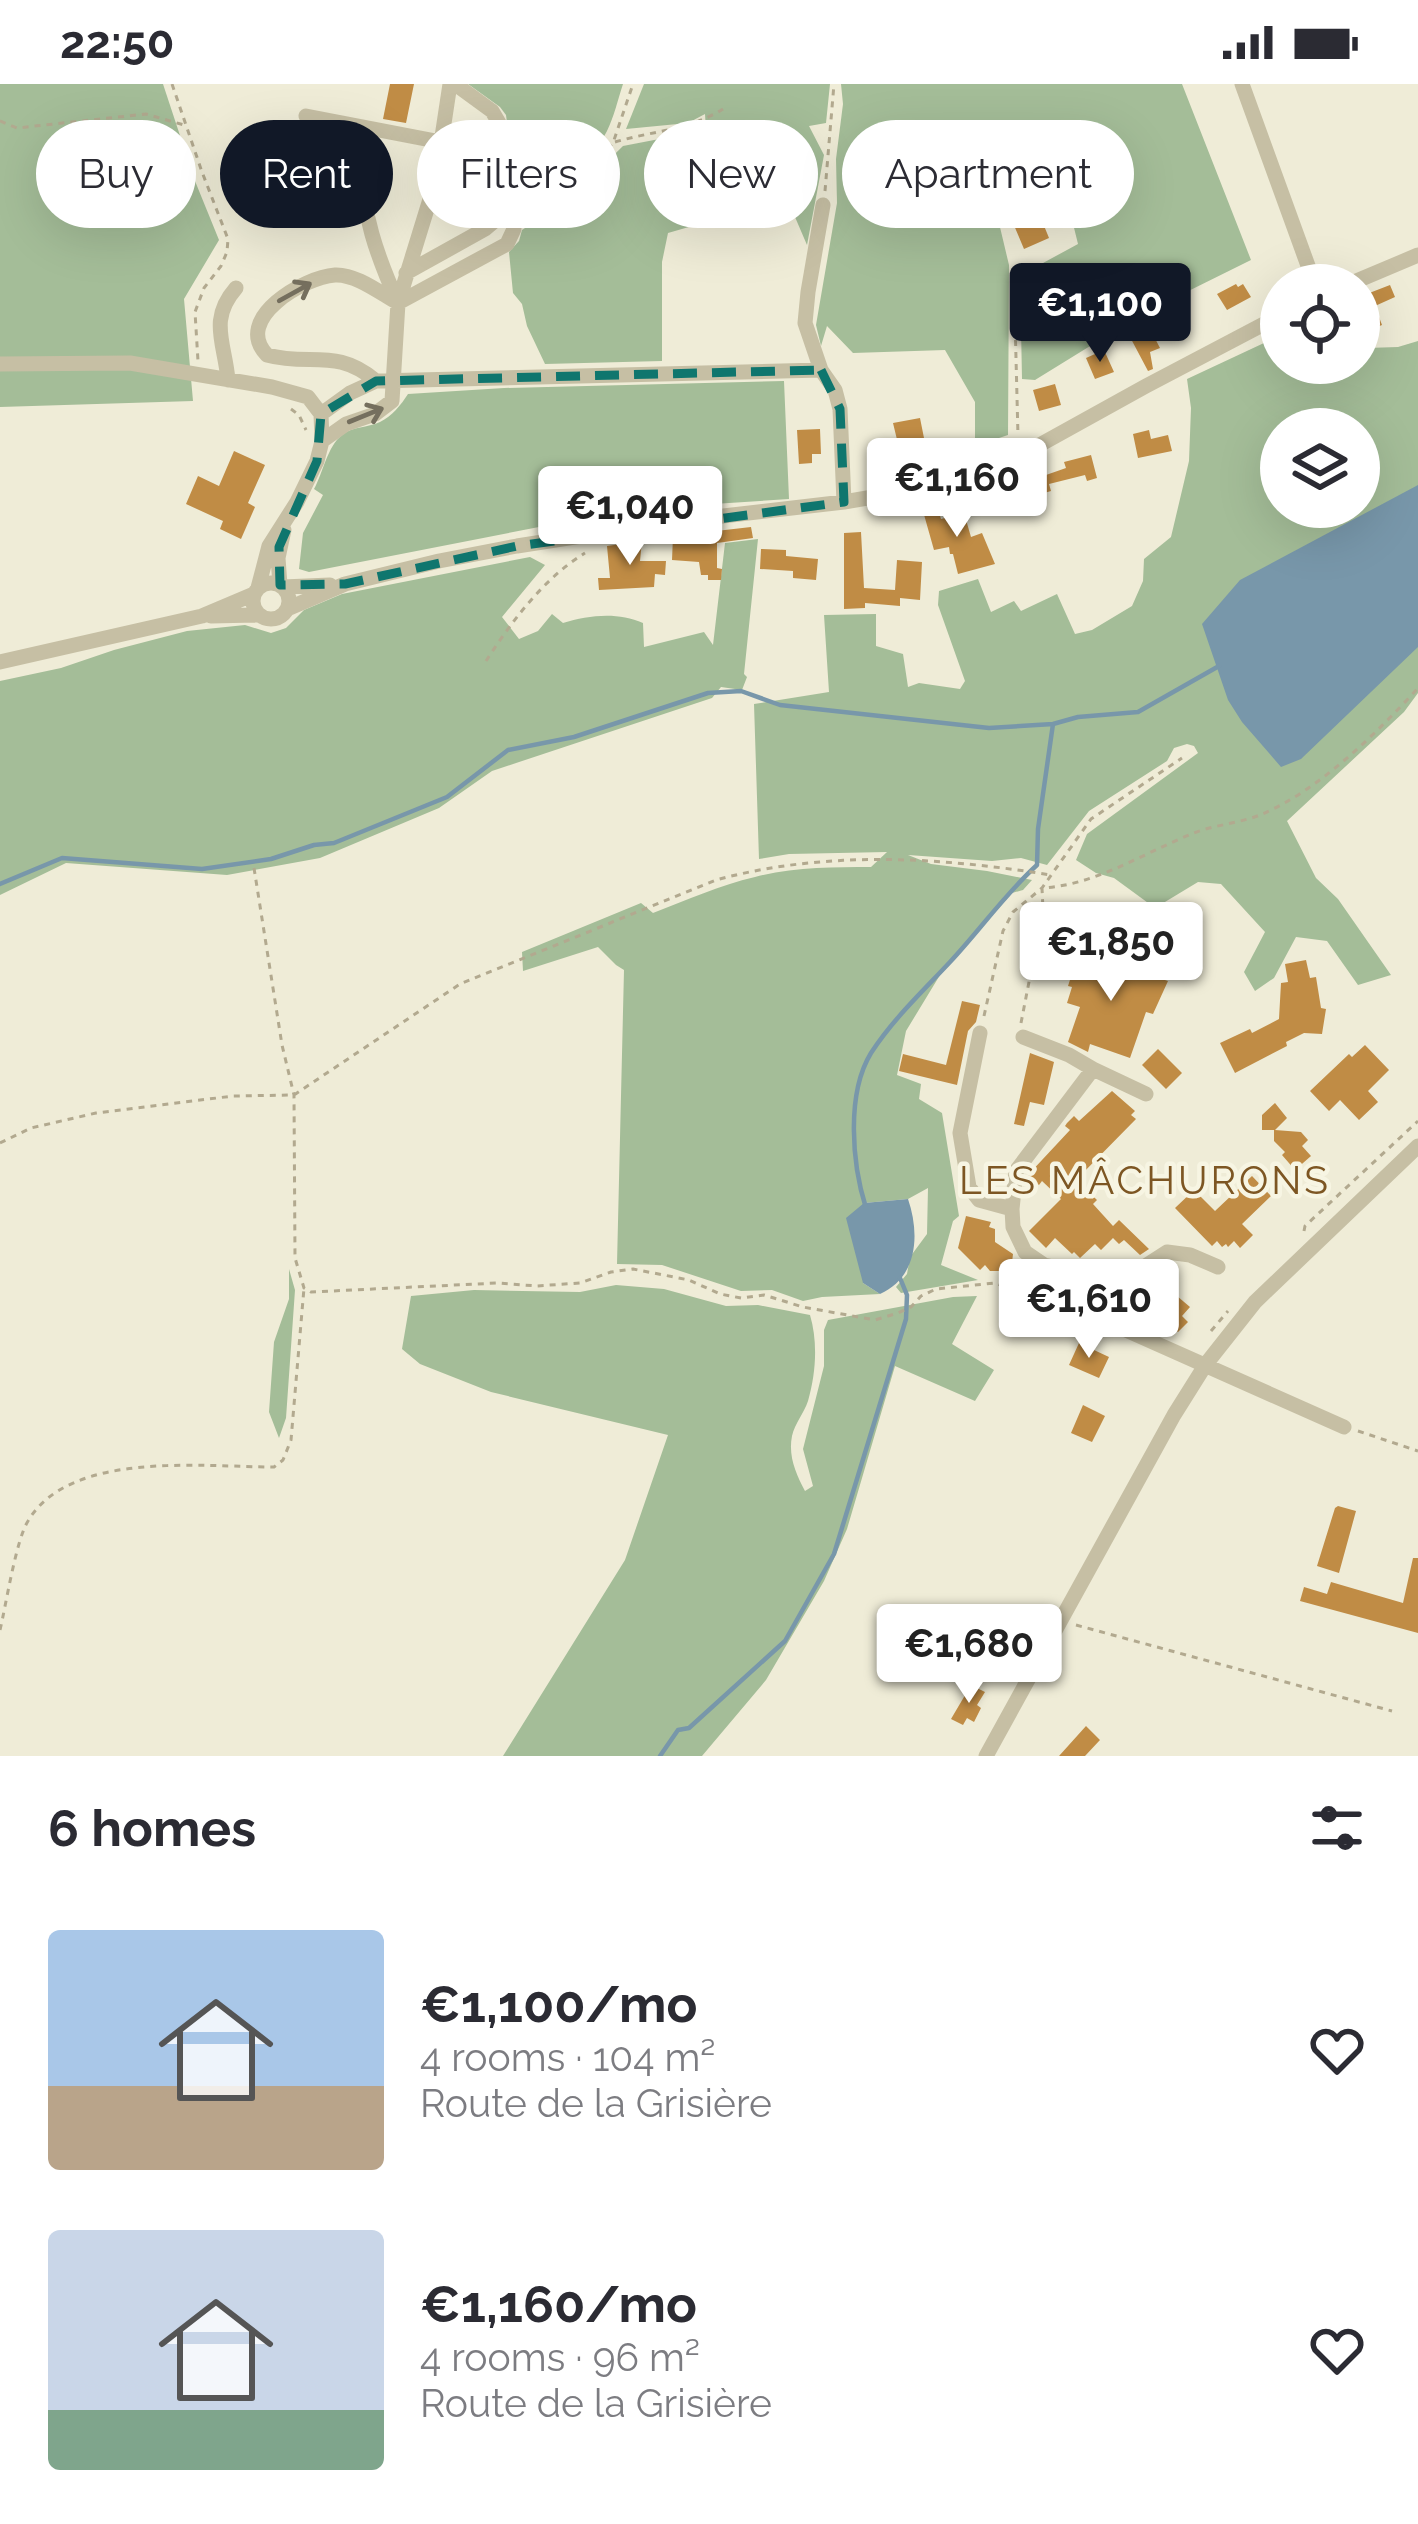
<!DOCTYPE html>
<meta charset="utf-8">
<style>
body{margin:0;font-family:Raleway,sans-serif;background:#f2f2f3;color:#2b2b33;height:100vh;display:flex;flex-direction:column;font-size:45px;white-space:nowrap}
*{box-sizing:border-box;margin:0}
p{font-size:39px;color:#7c7c81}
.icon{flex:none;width:66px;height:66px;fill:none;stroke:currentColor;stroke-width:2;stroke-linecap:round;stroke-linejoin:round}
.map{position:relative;height:1672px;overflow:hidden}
.panel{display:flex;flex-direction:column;background:#fff;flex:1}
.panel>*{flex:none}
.hud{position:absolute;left:36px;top:36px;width:1347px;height:108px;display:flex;gap:24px}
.buttons{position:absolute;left:1260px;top:180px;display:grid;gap:24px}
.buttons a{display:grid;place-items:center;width:120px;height:120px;border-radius:50%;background:#fff;box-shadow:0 12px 48px #0002;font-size:60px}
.price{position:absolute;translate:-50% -102px;padding:0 27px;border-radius:12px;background:#fff;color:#222;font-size:39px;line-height:78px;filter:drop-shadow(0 3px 6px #0008)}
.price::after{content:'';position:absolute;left:50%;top:72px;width:36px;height:27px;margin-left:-18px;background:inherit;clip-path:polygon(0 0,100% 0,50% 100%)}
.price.selected{background:#111827;color:#fff}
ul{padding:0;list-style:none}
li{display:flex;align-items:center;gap:36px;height:300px;padding:0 48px}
li span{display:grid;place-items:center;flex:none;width:336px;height:240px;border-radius:12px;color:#555}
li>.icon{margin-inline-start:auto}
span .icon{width:144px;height:144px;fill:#fffc;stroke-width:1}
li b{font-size:51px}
h2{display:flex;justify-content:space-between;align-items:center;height:144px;padding:0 48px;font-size:51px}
.tag{padding:0 42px;border-radius:54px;background:#fff;box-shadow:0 12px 48px #0002;font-size:42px;line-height:108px}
.tag.selected{background:#111827;color:#fff}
.status{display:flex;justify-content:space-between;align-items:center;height:84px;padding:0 60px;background:#fff;direction:ltr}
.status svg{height:33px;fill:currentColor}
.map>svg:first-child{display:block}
</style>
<div class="status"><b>22:50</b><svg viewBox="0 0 49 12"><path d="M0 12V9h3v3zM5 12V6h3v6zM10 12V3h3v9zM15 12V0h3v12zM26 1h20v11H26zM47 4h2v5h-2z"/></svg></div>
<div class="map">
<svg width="1418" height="1672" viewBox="0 0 1418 1672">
<rect width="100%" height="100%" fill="#efecd7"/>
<path fill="#a4bd98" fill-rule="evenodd" d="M0,0H163L195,97L219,156L184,215L193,317L0,323Z
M468,0H623C618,15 614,33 607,47C590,81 550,102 518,120L506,31L500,23Z
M644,0H830L826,39L809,42L824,71L807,161L792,126L720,134L668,149L662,178V277L545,280L527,242L522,220L513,209L509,168L519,157L522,146L569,115L623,62L706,46L705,30L688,39L626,45Z
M841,0H1182L1251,176L1142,230L1035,296L1022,295L1020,191L1031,190L1043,179L1078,160L1062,95L994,118L1009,181L1008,351L975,362V318L945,266L853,269L827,242L821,262L816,241L837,119L836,75L843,20Z
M1359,247L1367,264L1398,263L1418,257V609L1404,628L1287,737L1316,794L1338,815L1391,891L1358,901L1327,857L1296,853L1274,894L1255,907L1244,888L1265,848L1221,800L1198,798L1155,824L1114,794L1096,789L1076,776L1087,750L1198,669L1194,662L1187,660L1174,664L1167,677L1089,727L1047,781L1021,774L992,777L908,771L931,780L987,787L1032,796L1023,806L1012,809L940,891L906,947L897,991L921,1000L919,1015L942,1029L959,1132L953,1137L941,1181L978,1196L901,1209L896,1203L907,1190L910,1173L927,1150L928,1104L908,1115L864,1119L863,1199L880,1210L822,1213L803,1217L772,1206L741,1207L662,1181L617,1180L624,886L616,881L598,863L523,887L522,868L641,819L653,829C687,816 720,801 755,793C793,783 833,783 871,783L887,768L789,770L759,775L754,620L829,608L824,531L876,530V562L903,570L908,603L919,599L960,605L965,597L938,521L939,507L978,495L991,528L1014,517L1021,527L1057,510L1075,550L1092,546L1132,522L1143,497L1144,475L1171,453L1189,377L1191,324L1187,295L1281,251V279H1359ZM1281,345H1359V423H1281Z
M784,297L789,415L698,421L575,436L309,488L299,485L303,449L323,411L314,405C323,389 327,363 342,351C353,342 367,344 380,338C392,332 401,321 408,310L504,304Z
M758,455L744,590L747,593L742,606L721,603L712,614L492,687L439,724L320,774L227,791L66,779L0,811V597L61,584L114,566L187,547L245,541L271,549L286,544L304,526L342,510L530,473L545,481L502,533L519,555L538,547L552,530L563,539C589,531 618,528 643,539L644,563L704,548L713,561L725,459Z
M289,1185L295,1206L286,1334L279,1354L269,1328L274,1258L289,1215Z
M616,1201L664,1205L726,1222L758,1221L810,1231C818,1258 816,1289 808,1317C804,1329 795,1339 792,1352C788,1372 796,1390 805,1407L813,1402L803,1365L824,1282V1246L828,1236L953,1213L977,1212L952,1260L994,1286L975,1317L895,1282L847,1445L824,1497L766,1596L702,1672H503L625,1476L668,1351L491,1308L420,1280L402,1265L411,1212L474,1206L580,1208Z"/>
<path fill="#7897aa" d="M1418,401V563L1301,675L1281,683L1242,638L1228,616L1202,540L1240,496Z
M908,1115C920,1150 918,1193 880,1210L863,1199L846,1134L864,1119Z"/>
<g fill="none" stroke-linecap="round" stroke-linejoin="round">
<path stroke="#7897aa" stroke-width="4.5" d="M0,800L62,774L202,785L271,775L314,761L334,759L447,713L508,666L574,653L708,609L741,607L780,621L989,644L1053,640L1078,633L1138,628L1219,582
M866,1124C852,1080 846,1010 871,969C893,935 923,907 950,878C980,846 1005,810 1037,781L1038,745L1053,640
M660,1672L678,1646L689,1644L785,1557L834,1470L906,1235L907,1211L900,1194"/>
</g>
<path fill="#c08c45" d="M390,0H414L406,39L383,35Z
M1013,119L1016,130L1036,122L1049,154L1024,165L1013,139L1001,143L994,127Z
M1236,200L1238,203L1243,200L1251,213L1227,226L1217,210Z
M1390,201L1395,213L1375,222L1382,241L1367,247L1359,226V213Z
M1149,243L1160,264L1150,268L1153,285L1148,287L1130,253Z
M1104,266L1114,288L1095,295L1086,274Z
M1055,300L1061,321L1039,327L1033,306Z
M920,334L925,359L900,368L893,339Z
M820,345L821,370H812V379L799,380L797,346Z
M1149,346L1151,355L1168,351L1172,367L1138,374L1133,350Z
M234,367L265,381L248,419L255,423L241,455L220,445L223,437L186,420L198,392L219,402Z
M1091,371L1097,394L1087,397L1085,391L1049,400L1051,407L1031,413L1026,398L1066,384L1064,378Z
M936,418L941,435L964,429L971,453L982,449L995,480L958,490L953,470H950L949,463L934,466L921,420Z
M751,443L753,454L717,459V484L722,485L721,496H708V491H701L699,478L672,476L673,452Z
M861,448L864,504L895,506L897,476L922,478L920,516L900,514V522L865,519V524L844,525V449Z
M642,457L640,477H666L665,491L655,490L654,503L599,506L598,494H610L607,462Z
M761,465L786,466V472L818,475L816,496L793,494V487L760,485Z
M1079,868L1168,897L1153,930L1146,928L1130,974L1090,960L1088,968L1068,958L1080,923L1067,919L1072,903L1068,902Z
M1306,876L1310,894L1316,893L1321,924L1326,925L1322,950L1304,949L1286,958L1287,962L1235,989L1220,959L1250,945L1252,949L1279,935L1281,899L1288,898L1285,880Z
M962,917L980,921L976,938L968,947L957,1001L899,987L903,970L946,981Z
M1365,961L1389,986L1368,1007L1378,1018L1359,1036L1340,1016L1329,1027L1310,1007L1349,970L1352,973Z
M1158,965L1182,989L1166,1005L1142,981Z
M1030,969L1054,978L1044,1021L1030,1018L1024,1042L1014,1040Z
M1112,1007L1135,1027L1131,1031L1136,1035L1076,1096L1097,1116L1093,1120L1113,1142L1119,1136L1149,1165L1140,1171L1124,1156L1119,1160L1113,1154L1101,1166L1095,1160L1080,1174L1074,1168L1072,1170L1055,1154L1046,1164L1029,1147L1061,1115L1042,1097L1039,1101L1028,1091L1070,1046L1065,1042L1067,1039L1074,1032L1079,1037Z
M1275,1019L1287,1034L1275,1046L1301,1048L1308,1056L1302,1062L1311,1072L1295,1086L1282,1071L1285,1068L1274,1057V1046H1262V1031Z
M1252,1092L1271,1112L1242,1140L1253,1151L1240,1164L1234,1157L1228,1163L1226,1160L1222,1163L1217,1157L1212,1162L1175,1124L1194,1106L1215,1127Z
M966,1132L991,1138L989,1143L995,1145V1158L1013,1170L1011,1187H990L985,1181L980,1186L958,1164Z
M1155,1202L1163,1211L1167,1208L1174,1214L1177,1212L1190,1223L1182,1232L1188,1238L1178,1248L1150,1222L1146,1225L1138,1216Z
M1079,1259L1109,1273L1099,1294L1069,1281Z
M1083,1321L1105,1332L1092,1358L1071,1349Z
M1338,1422L1356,1427L1339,1489L1317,1482L1335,1424Z
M1413,1474H1418V1549L1300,1517L1304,1503L1327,1510L1331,1498L1403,1519Z
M971,1601L985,1608L977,1621L981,1624L974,1638L967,1634L963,1641L951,1635Z
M1086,1642L1100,1656L1085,1672H1059Z"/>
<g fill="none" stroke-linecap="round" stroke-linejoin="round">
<path stroke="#b2a98f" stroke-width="3" stroke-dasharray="6 6" stroke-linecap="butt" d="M172,0L202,88L228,155L227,168L221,182L204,204L195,228L198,277
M0,37L17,44L146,30L184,41
M615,58C652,47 690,46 723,25
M825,107L834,0
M527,136L562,113L613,59L633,0
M1014,196L1018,352
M291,325L299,331L306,346
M486,577C512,537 544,494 585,469
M254,784L282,961L294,1011L295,1174L304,1204L311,1208L497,1199L537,1202L580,1199L611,1188L633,1185L689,1196L720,1210L741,1214L764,1211L803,1223L875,1236L898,1229L911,1223L921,1212L936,1205L995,1199L1010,1205L1047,1210L1093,1231
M984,932L1003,847L1013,828L1042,804L1091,735L1182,674
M1021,939L1043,826L1042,804C1095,801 1140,771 1189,751C1211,741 1237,740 1260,731C1318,707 1376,650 1418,604
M0,1059L31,1044L96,1029L233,1012L294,1011L460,900L716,796C826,766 939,773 1051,791
M1304,1147L1305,1142L1418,1037
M1211,1247L1228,1227
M1358,1347L1418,1367
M1076,1541L1392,1627
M0,1546C6,1521 16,1456 28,1437C70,1366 202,1383 274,1383L283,1376L291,1356L304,1204"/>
<path stroke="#c6bfa4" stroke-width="15" d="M1242,0L1315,201
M306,32L441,58
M363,77C360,127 378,174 398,219L507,160L514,145L499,39L492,27L455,0
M435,99L506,105
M406,189L485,145L510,124
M1347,201L1418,171
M0,280L130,279L272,303L308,313L321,330L322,357L317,377L297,418L269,462L258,504
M821,286L805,239L808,208L823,121
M228,296C225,259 208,236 236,204
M376,297C336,263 310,283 267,271C232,235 304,193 335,191C356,190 380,209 398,219
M321,330L350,309L376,297L821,286L835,306L840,325L844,418
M322,357L346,340L375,330L392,317L398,219L435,99L450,0
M253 517a18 18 0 1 1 36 0a18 18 0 1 1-36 0Z
M280,501L278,474L284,446
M283,503L330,501
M287,525L345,500L439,477L517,462L671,438L844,418L954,399L998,384L1146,302L1281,231
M211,532L258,531
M0,578L202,532L254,510
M980,949L960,1049L969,1103L979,1116L1012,1125
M1023,953L1069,971L1093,985
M1146,1010L1093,985L1016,1087L1012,1125L1013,1143L1025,1168L1044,1181L1110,1195L1113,1203L1110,1239L1344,1343
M1113,1203L1167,1168L1190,1171L1218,1183
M986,1672L1174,1331L1206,1280L1255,1218L1418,1062"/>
</g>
<defs><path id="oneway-shaft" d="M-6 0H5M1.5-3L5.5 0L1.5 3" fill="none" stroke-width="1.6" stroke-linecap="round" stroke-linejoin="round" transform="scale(3)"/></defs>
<g stroke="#756f5e">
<use href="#oneway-shaft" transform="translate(295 208) rotate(-29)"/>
<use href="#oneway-shaft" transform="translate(366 331) rotate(-22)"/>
</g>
<path fill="none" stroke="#0f766e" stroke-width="9" stroke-dasharray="24 15" stroke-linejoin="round" d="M821,286L840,325L844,418L517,462L345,500L280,501L279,463L317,377L321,330L376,297Z"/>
<g text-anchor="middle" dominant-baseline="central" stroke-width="9" stroke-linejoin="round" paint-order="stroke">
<g font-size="39" letter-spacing="3" fill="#7d5623" stroke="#f7f5e3">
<text x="1145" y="1096">LES MÂCHURONS</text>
</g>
</g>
</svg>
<div class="buttons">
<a><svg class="icon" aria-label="locate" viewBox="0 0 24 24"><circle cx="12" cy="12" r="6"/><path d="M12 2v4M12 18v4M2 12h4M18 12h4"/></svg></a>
<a><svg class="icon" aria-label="layers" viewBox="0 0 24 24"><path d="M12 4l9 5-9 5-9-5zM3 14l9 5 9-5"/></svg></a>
</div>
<b class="price selected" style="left:1100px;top:281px">€1,100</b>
<b class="price" style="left:957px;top:456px">€1,160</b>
<b class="price" style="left:630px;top:484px">€1,040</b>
<b class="price" style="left:1111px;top:920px">€1,850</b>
<b class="price" style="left:1089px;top:1277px">€1,610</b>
<b class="price" style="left:969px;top:1622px">€1,680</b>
<div class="hud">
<a class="tag">Buy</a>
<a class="tag selected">Rent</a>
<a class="tag">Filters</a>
<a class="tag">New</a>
<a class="tag">Apartment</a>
</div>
</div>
<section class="panel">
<h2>6 homes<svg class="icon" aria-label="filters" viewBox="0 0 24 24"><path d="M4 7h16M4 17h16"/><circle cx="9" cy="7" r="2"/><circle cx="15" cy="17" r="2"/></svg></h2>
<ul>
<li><span style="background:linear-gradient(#a9c7e8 65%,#b9a48a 0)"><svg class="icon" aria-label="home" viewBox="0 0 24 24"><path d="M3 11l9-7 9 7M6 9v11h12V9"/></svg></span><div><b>€1,100/mo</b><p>4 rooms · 104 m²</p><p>Route de la Grisière</p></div><svg class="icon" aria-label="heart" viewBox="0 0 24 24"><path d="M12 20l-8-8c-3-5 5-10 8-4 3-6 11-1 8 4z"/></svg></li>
<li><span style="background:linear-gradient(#c9d6e8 75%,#7fa58c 0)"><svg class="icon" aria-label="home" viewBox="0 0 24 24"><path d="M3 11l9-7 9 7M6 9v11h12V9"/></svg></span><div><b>€1,160/mo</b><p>4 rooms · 96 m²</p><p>Route de la Grisière</p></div><svg class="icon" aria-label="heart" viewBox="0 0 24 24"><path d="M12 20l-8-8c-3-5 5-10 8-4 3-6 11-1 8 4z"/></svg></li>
</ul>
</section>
